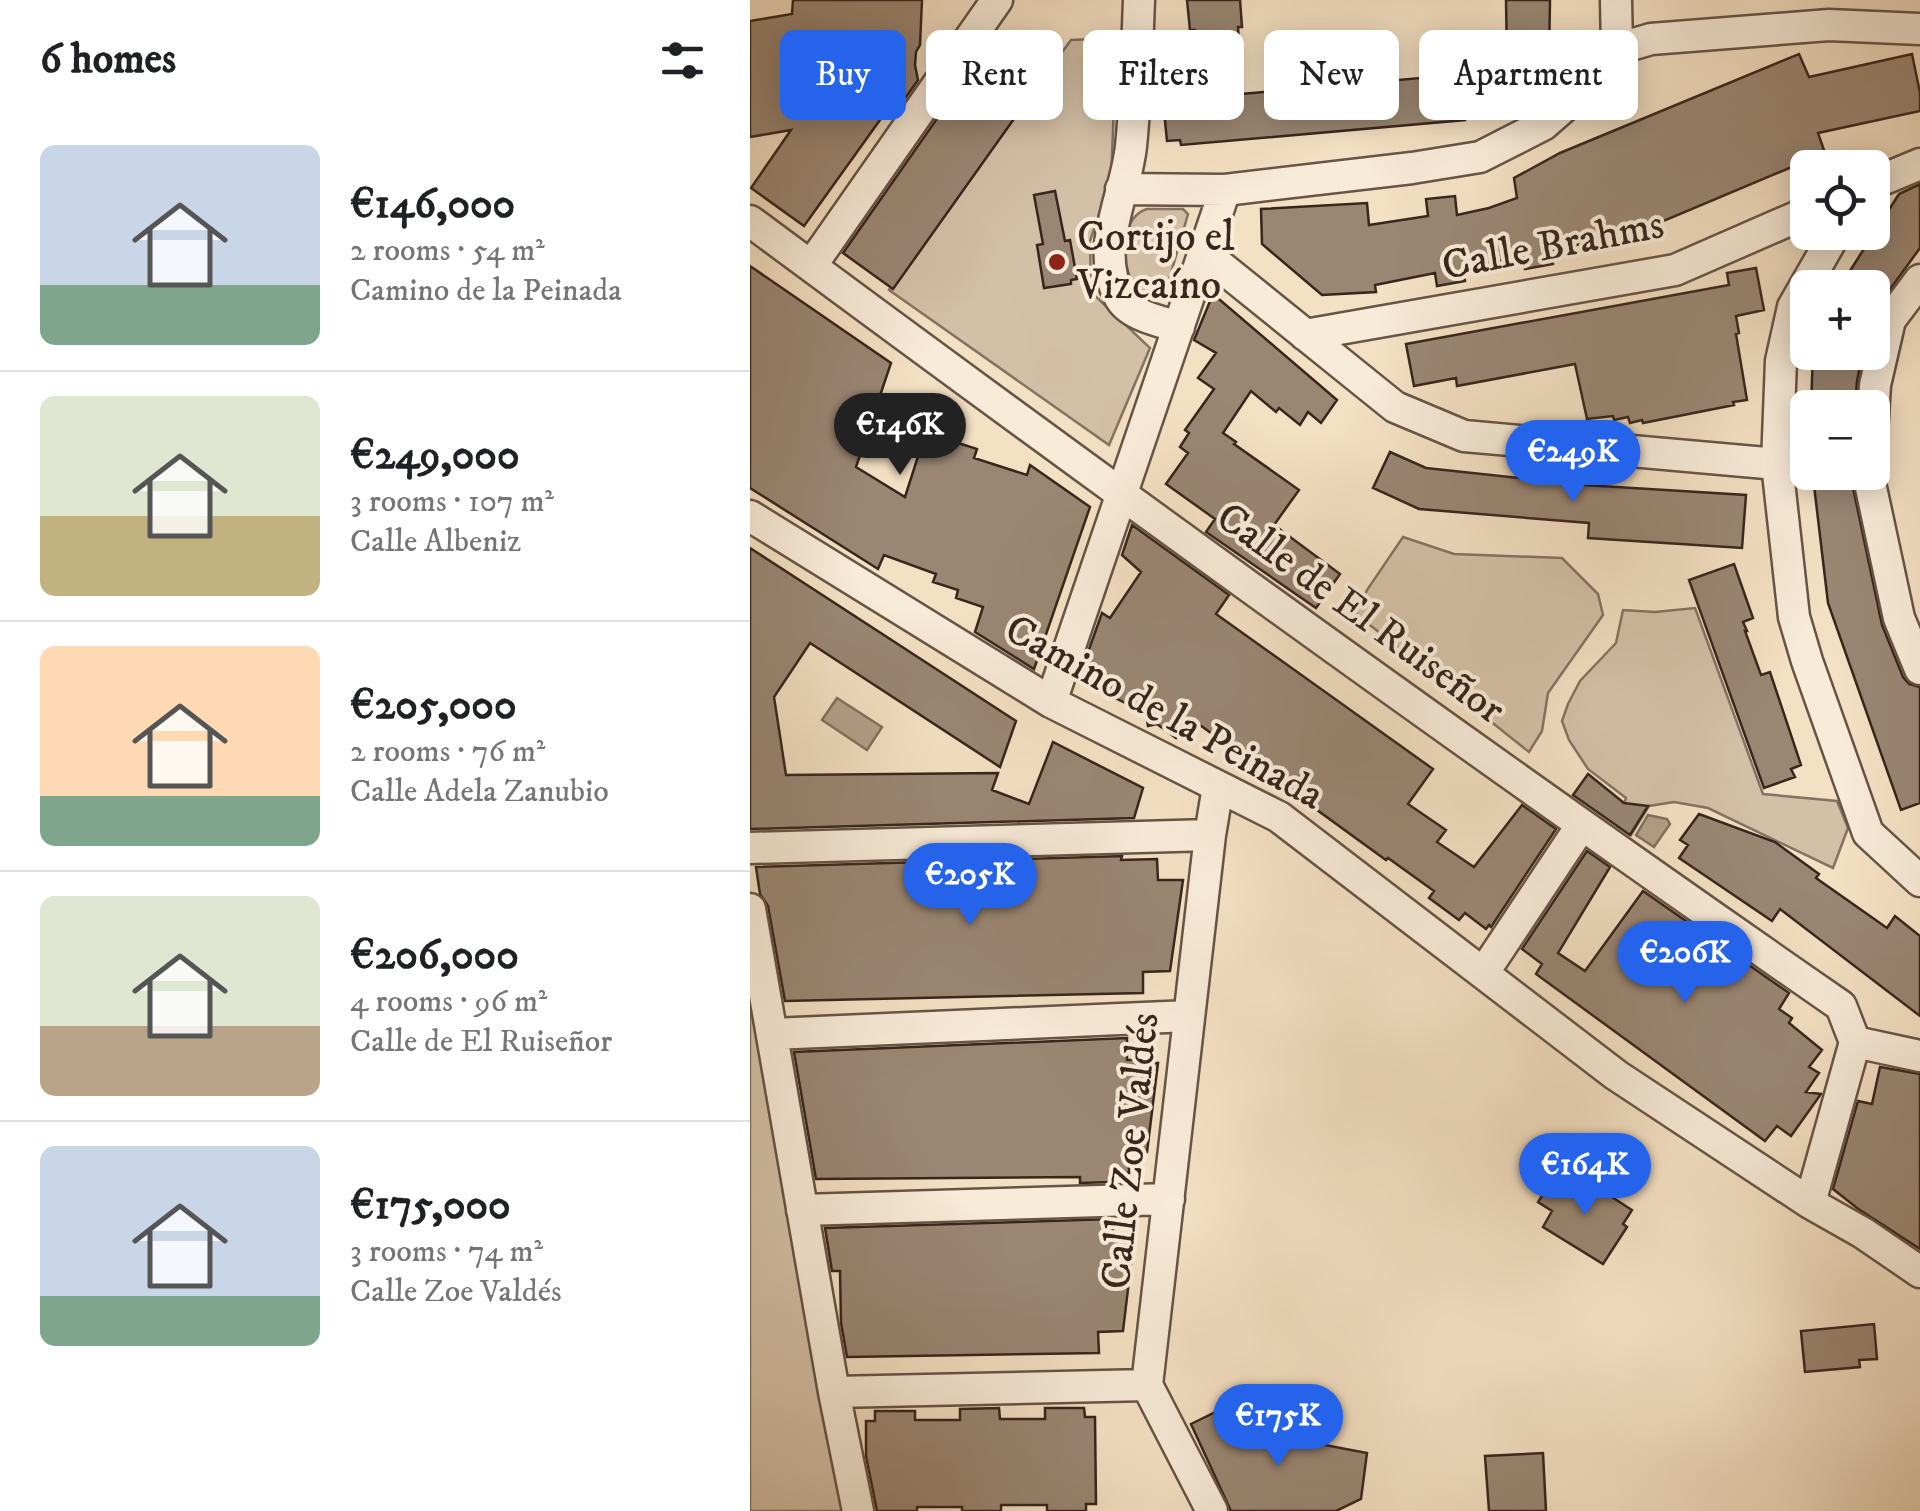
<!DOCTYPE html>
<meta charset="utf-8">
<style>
body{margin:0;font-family:"IM FELL DW Pica",serif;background:#f6f6f6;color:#202124;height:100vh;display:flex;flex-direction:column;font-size:38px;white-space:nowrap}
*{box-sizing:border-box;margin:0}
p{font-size:32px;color:#757577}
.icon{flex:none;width:55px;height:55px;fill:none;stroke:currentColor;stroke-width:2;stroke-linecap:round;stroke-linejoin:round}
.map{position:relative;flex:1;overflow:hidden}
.panel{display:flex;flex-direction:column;background:#fff;width:750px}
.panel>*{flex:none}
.banner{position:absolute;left:30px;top:30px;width:950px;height:90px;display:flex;gap:20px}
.tools{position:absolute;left:1040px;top:150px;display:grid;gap:20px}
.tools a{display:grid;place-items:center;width:100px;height:100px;border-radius:15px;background:#fff;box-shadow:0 5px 25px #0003;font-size:50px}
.price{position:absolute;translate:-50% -85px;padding:0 22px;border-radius:35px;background:#2563eb;color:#fff;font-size:32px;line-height:65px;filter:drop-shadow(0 2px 5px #0008)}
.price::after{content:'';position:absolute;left:50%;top:60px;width:30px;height:22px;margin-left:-15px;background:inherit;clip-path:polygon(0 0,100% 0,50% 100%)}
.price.current{background:#222;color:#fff}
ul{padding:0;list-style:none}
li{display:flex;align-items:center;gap:30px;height:250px;padding:0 40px}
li+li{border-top:2px solid #e0e0e0}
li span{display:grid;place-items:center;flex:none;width:280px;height:200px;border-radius:15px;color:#555}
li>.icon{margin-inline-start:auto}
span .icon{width:120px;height:120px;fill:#fffc;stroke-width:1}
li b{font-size:42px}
h2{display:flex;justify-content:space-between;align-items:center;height:120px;padding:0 40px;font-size:42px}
.chip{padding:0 35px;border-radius:15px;background:#fff;box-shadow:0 5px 25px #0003;font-size:35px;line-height:90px}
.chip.current{background:#2563eb;color:#fff}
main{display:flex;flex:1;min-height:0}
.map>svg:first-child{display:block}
</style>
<main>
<section class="panel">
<h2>6 homes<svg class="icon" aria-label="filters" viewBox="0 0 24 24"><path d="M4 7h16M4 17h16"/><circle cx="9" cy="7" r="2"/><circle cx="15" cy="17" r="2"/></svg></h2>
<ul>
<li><span style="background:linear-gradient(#c9d6e8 70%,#7fa58c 0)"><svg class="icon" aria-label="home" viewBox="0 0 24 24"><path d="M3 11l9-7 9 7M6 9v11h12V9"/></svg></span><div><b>€146,000</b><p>2 rooms · 54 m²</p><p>Camino de la Peinada</p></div></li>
<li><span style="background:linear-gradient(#dfe7d0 60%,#c2b280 0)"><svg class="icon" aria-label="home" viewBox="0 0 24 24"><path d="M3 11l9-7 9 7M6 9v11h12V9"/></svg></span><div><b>€249,000</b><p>3 rooms · 107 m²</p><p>Calle Albeniz</p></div></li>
<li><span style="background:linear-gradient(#ffd9b3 75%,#7fa58c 0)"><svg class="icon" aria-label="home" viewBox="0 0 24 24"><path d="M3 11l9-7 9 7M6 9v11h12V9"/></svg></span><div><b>€205,000</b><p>2 rooms · 76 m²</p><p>Calle Adela Zanubio</p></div></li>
<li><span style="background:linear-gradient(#dfe7d0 65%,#b9a48a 0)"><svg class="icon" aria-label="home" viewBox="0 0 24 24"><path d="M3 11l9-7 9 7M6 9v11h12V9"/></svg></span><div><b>€206,000</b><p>4 rooms · 96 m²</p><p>Calle de El Ruiseñor</p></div></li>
<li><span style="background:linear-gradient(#c9d6e8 75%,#7fa58c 0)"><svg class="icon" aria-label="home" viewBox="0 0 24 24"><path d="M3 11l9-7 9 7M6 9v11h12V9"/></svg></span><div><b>€175,000</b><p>3 rooms · 74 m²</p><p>Calle Zoe Valdés</p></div></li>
</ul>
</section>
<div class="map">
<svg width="1170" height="1511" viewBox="0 0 1170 1511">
<rect width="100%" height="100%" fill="#f4e0c3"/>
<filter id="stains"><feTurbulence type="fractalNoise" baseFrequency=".002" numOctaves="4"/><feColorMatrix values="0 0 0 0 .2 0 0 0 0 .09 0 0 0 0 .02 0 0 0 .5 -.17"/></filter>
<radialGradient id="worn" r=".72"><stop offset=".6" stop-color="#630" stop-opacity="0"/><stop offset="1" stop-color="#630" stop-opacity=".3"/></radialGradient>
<path fill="#d4c0a7" stroke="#867262" stroke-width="2.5" d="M344,39L366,56L361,179L340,241L341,292L400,348L359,445L139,290L321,40Z
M397,209H433L438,214L415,294C374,314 358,221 397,209Z
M653,537L704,554L812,558L848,594L853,615L798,693L792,731L779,752L606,614L617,590Z
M945,608L1013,794L1087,801L1098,828L1083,868L958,808L924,802L899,806L881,835L867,826L876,798L838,769L819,740L812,721L818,704L830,681L866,643L873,610L905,612Z
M0,980L96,1511H0Z"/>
<path fill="#b4a08a" stroke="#826f5e" stroke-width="2.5" d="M87,698L132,727L117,750L72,720Z
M898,815L917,819L920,824L904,847L886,835Z"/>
<path fill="#9a8673" stroke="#38251c" stroke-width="2.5" d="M43,0H172L170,45L166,52L165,65L168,80L142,117L135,113L54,226L1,188L41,130L0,137V21L42,14Z
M437,0H490L492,27H488L489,42L447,46L445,30H440Z
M756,0H800L799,60L757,61Z
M254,37L287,40L283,92L143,289L93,253L198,103L208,110L233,69H239L241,54L252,55Z
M1049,54L1059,77L1162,54L1170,93V111L1068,133L1075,153L847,249L846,241L802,250L803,264L775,269L774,256L713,268L715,281L687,286L685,273L625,285L626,292L572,295L512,244L511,209L617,203L619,225L678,216L676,199L705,196L707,215L739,208L767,198L764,178L810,153Z
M726,73L730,114L715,116V120L431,145L430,140L417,141L413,101Z
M1170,184V248L1122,314V288H1089L1149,194Z
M305,191L315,241L320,240L327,279L321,280V284L294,288L287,245L293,244L284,195Z
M0,266L141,363L106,467L155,497L178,425L204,433L202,441L227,449L224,458L277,475L280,465L340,507L284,669L225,632L233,607L206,598L208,590L183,582L186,574L134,555L128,569L0,488Z
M1006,268L1014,310L986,316L989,333L986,334L997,400L983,402L984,405L893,423L892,420L880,423L878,417L864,420L863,416L837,419L825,364L707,386L706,378L664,386L656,344L979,285L977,273Z
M463,294L587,400L571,423L558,412L550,425L529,408L526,412L501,391L473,433L486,442L484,444L549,490L524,525L590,574L566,608L456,532L465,519L416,484L438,453L430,447L439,433L435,430L464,389L448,378L466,353L444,340Z
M1063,352H1113L1107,381L1105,408H1061Z
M640,452L676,468L834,485L996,495L992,548L838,538L839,523L669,509L623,488Z
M1063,477L1101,478L1132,625L1153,677L1159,684L1170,687V803L1151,810L1078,603Z
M382,525L479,595L466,614L683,769L658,804L696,830L687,842L724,867L772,805L806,829L741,927L739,925L736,929L715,913L709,920L679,898L684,891L638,858L636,860L443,720L431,737L428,735L426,738L407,724L398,726L396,713L328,680L352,613L360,618L391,572L372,555Z
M0,548L266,721L250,767L60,643L24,697L36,775L248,773L242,790L279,804L303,742L393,788L384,818L0,829Z
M984,564L1003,618L993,622L997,631H995L1011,675L1020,672L1051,765L1041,769L1045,777L1014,788L939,580Z
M838,774L874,803L898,806L880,835L823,795Z
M949,814L1025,842L1069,874L1066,878L1137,928L1145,916L1170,936V1016L1030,909L1022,921L929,858L938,845L930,840Z
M837,851L860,867L808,953L835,971L893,891L1039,993L1029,1009L1042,1018L1039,1023L1072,1050L1059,1067L1069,1073L1056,1092L1071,1094L1041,1136L1027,1126L1015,1141L786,974L792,964L772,949Z
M372,856L371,860L407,859L408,880H433L420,971L393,972V993L35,1001L18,906L10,894L6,867Z
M377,1038V1060L405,1059V1063H408L397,1152H379V1173H362V1182L330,1183V1177L66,1179L44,1052Z
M1130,1067L1170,1074V1249L1107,1208L1083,1189L1108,1101L1122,1104Z
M804,1177L819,1186L824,1179L845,1192L848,1188L882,1210L873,1224L877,1227L853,1264L793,1227L802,1211L788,1202Z
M363,1219V1240H384L381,1264L373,1331L348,1332L349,1353L97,1357L91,1323L90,1271H82L75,1228Z
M1124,1324L1127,1359L1109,1360L1110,1367L1055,1372L1051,1331Z
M484,1403L480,1427L617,1453L611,1499L586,1511H481L441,1424Z
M249,1408L250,1419H295V1408H334L335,1417H345L346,1504H336V1511H297V1505H251V1511H212V1507H167V1511H127L116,1456V1421H125V1411H165V1420H210V1409Z
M793,1453L796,1511H739L735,1456Z"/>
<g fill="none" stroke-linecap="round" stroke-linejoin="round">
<defs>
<path id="minor" d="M389,0C387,49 386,98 381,146C376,196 344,247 369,296C378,315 409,321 429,327
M866,0L867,49
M1122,184L1170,164
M371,189L475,190L662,168L730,157L793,125L848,77L867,49L901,39L1079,25L1170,29
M0,221C360,488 723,751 1091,1006L1105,1042
M1086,232L1043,307L1031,361L1027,464L1044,617L1057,661L1118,833L1170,881
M454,253L645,407L714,436L1027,464
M61,266L247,0
M555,335L925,270L1058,212
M1122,433L1125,385L1140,320L1170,280
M1120,472V483L1149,618L1170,669
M0,516L301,702L529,817L866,1075L1060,1203L1113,1233L1170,1272
M301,702L475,190
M0,848L460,835
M0,909L84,1392L108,1511
M734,972L831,826
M22,1034L439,1016
M1105,1042L1170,1056
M1060,1203L1105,1042
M52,1210L419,1199
M84,1392L397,1385
M462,1511L397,1385L460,835L468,787"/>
</defs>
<use href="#minor" stroke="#675446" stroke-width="35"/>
<use href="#minor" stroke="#f8ebd8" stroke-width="30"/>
</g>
<circle fill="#8f2418" stroke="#f8ebd8" stroke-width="4" cx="307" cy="262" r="10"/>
<g text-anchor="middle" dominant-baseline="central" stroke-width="8" stroke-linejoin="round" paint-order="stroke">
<g font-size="42" fill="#38251c" stroke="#f8ebd8" text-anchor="start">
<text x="327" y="238">Cortijo el<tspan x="327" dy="48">Vizcaíno</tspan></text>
</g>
<g font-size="42" fill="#38251c" stroke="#f8ebd8">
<text transform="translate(803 246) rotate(-11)">Calle Brahms</text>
<text transform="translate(610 614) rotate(36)">Calle de El Ruiseñor</text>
<text transform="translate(414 713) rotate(29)">Camino de la Peinada</text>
<text transform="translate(381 1151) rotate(-84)">Calle Zoe Valdés</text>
</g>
</g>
<rect width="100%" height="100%" filter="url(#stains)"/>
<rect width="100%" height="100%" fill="url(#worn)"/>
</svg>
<div class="tools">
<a><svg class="icon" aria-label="locate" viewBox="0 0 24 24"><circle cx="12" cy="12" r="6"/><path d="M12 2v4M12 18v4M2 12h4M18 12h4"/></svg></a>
<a>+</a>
<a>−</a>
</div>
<b class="price current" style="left:150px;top:478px">€146K</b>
<b class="price" style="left:823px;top:505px">€249K</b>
<b class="price" style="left:220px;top:928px">€205K</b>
<b class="price" style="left:935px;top:1006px">€206K</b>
<b class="price" style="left:835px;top:1218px">€164K</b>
<b class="price" style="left:528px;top:1469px">€175K</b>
<div class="banner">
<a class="chip current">Buy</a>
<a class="chip">Rent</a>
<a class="chip">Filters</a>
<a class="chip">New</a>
<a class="chip">Apartment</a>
</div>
</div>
</main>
